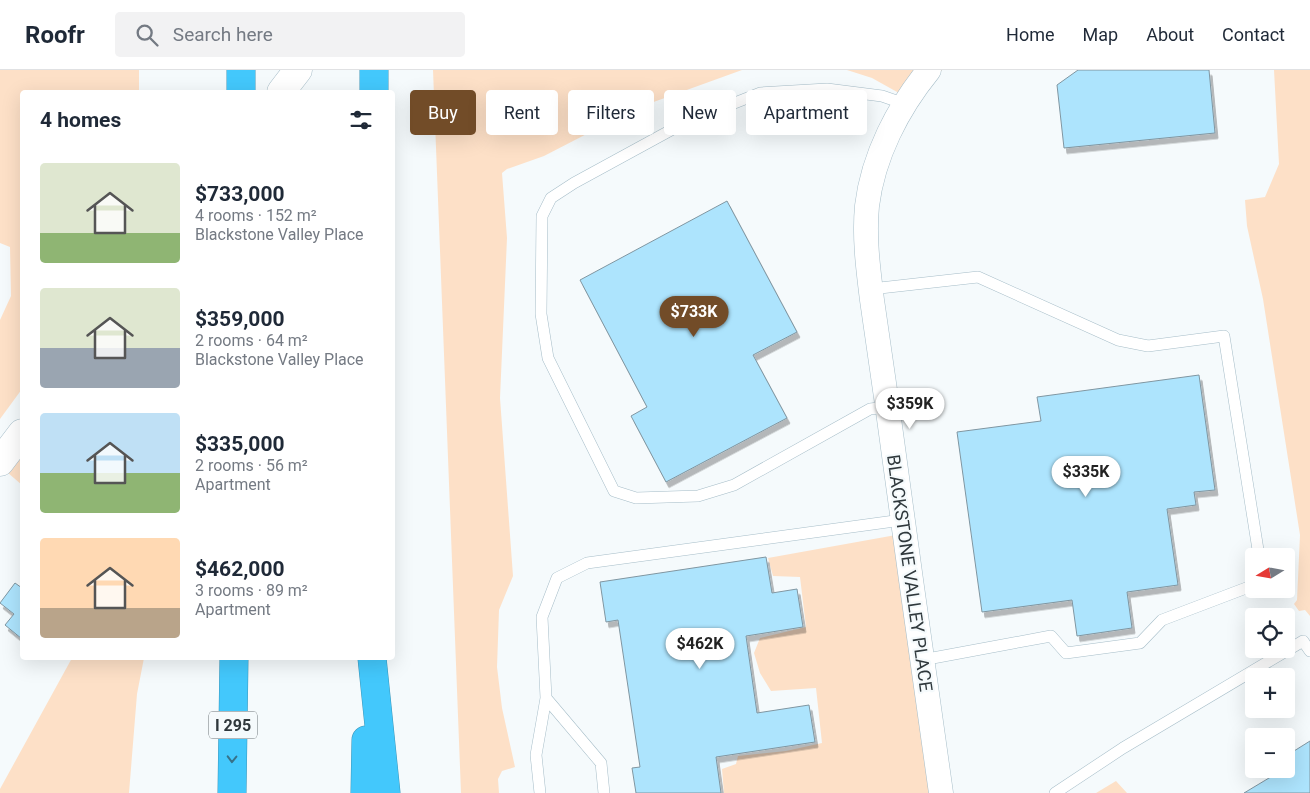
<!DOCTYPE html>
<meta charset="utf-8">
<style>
body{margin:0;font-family:Roboto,sans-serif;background:#f2f2f3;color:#1f2937;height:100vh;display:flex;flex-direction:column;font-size:19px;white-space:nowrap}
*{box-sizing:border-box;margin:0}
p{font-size:16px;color:#747a83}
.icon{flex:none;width:28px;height:28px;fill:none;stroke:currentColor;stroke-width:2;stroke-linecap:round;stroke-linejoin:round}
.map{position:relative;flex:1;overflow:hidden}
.side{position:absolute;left:20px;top:20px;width:375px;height:570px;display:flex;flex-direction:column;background:#fff;border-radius:5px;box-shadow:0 5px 20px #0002}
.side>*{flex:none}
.banner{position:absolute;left:410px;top:20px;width:475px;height:45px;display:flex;gap:10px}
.needle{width:32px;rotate:259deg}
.fabs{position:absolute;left:1245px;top:478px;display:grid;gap:10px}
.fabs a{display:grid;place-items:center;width:50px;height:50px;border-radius:5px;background:#fff;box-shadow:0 5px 20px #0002;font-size:25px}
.price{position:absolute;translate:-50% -42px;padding:0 11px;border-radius:18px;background:#fff;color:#222;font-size:16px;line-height:32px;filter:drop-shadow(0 1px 2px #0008)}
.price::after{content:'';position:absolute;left:50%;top:30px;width:15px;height:11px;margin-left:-8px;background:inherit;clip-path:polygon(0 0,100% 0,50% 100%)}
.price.current{background:#724c28;color:#fff}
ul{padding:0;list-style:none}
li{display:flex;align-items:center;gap:15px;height:125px;padding:0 20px}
li span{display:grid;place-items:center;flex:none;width:140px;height:100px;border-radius:5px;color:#555}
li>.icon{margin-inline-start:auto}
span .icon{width:60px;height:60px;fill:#fffc;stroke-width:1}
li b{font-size:21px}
h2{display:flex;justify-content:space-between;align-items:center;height:60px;padding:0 20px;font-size:21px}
.chip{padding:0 18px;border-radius:5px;background:#fff;box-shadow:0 5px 20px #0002;font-size:18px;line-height:45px}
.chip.current{background:#724c28;color:#fff}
header{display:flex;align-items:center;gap:30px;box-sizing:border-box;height:70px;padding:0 25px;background:#fff;border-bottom:1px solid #e0e1e3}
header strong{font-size:24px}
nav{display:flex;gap:28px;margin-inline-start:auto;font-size:18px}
.search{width:350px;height:45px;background:#f2f2f3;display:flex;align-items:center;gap:12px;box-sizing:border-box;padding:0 18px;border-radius:5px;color:#747a83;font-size:19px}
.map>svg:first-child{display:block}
</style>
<header>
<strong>Roofr</strong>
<div class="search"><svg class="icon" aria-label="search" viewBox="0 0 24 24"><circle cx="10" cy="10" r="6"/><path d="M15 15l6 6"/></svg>Search here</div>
<nav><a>Home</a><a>Map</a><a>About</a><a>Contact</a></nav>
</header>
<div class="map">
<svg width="1310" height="723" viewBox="0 0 1310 723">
<defs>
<filter id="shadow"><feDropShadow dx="3" dy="5.5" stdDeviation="0" flood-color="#0004"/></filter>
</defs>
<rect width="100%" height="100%" fill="#f5fafc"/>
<path fill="#fde0c7" d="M0,0H139V22H22V319L0,349V250L11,226L10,177L0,173Z
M433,0H742L637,38L544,86L507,99L502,103L507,168L500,328L513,506L499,540L497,597L502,638L515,697L502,701L498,709L499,723H461Z
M847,0H942L915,32L872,8Z
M1274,0H1310V546L1305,540L1299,541L1294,534L1297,530L1300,465L1263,229L1247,156L1245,130L1265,127L1279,94Z
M22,363V415L0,396Z
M907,463L948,723H724L722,699L736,694L738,686L786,681L822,673L816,618L771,621L760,603L754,583L760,568L806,557L800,507L773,506L768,488Z
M72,588H144L137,624L129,723H0V719Z
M1116,711L1127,723H1096Z"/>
<path fill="#ade4fd" stroke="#8096a1" filter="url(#shadow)" d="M1078,0H1209L1215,63L1064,78L1057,15Z
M727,131L797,262L753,285L787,348L666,412L631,346L647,337L580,210Z
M1199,305L1215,420L1194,422L1196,435L1167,439L1178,515L1127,522L1132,558L1077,566L1072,530L982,542L957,362L1041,351L1037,327Z
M766,487L772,523L797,519L803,557L746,566L757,643L809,635L815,672L716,687L721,723H636L632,698L640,697L618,550L606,552L600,512Z
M15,513L22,518V546L21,548L22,549V569L5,555L14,544L0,533Z
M1310,671V723H1244L1284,699H1286L1291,695L1286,686Z"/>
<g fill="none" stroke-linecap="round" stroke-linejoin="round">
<defs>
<path id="service" d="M871,219L978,207L1118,270L1148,276L1224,266L1259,486
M887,337L870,339L734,415L698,426L636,428L614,421L548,288L541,244L542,146L551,128L574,113L684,53L760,23L827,19L882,26L905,34
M922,590L1051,566L1066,583L1140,573L1162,550L1254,515
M546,628L601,693L604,723
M540,723L536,685L546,628L542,547L557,508L587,493L902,450
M1055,723L1123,678L1303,571L1310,581"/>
<path id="minor" d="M929,0C898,38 873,86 867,136C864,167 868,198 872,230C877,264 882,299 887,334C904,464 923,593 941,723"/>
<path id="secondary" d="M281,22L298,0
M0,392L22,363"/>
<path id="motorway" d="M241,0V22
M374,22V0
M372,588L386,723
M232,723L234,588
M365,723L366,670"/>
</defs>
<use href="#service" stroke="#a6bdc8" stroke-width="12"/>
<use href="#minor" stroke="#a6bdc8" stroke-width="25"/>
<use href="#secondary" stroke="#a6bdc8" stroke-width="29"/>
<use href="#motorway" stroke="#3c96b9" stroke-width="29"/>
<use href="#service" stroke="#fff" stroke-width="11"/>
<use href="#minor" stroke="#fff" stroke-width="24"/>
<use href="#secondary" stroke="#fff" stroke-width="28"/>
<use href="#motorway" stroke="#43c8fc" stroke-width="28"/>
</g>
<defs><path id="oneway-chevron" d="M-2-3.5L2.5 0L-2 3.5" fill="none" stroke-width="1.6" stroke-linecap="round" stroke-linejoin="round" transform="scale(1.25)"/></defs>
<use stroke="#377289" href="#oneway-chevron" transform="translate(232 689) rotate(91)"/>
<g text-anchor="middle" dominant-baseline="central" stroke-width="4.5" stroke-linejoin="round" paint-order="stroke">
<rect fill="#f5fafc" stroke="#6a7276" stroke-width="1" x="209" y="641.5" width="48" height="27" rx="4"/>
<g font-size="16" font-weight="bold" fill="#2f383c">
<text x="233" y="655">I 295</text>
</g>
<g font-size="18" fill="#2f383c" stroke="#f5fafc">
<text transform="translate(910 503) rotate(82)">BLACKSTONE VALLEY PLACE</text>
</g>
</g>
</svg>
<div class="fabs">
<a><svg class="needle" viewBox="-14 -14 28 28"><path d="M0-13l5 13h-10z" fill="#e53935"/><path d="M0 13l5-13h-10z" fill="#747a83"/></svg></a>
<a><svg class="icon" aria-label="locate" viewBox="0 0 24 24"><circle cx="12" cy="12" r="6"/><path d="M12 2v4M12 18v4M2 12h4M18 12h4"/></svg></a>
<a>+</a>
<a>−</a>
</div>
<b class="price current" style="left:694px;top:268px">$733K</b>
<b class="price" style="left:910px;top:360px">$359K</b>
<b class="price" style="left:1086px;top:428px">$335K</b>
<b class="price" style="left:700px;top:600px">$462K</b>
<div class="banner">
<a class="chip current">Buy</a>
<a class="chip">Rent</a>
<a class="chip">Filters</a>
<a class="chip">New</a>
<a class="chip">Apartment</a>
</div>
<section class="side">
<h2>4 homes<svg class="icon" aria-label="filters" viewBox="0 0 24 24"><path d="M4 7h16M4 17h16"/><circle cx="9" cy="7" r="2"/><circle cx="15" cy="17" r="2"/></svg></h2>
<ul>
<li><span style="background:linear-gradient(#dfe7d0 70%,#8fb573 0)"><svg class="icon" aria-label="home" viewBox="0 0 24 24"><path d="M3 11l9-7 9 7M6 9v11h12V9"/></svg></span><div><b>$733,000</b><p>4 rooms · 152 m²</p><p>Blackstone Valley Place</p></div></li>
<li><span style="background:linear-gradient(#dfe7d0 60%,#9aa5b1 0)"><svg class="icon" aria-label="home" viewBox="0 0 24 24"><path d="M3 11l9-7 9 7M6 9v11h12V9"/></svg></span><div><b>$359,000</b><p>2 rooms · 64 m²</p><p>Blackstone Valley Place</p></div></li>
<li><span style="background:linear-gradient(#bfe0f5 60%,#8fb573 0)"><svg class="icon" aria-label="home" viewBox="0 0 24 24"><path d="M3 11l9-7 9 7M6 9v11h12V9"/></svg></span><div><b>$335,000</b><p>2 rooms · 56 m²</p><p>Apartment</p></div></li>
<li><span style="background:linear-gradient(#ffd9b3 70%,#b9a48a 0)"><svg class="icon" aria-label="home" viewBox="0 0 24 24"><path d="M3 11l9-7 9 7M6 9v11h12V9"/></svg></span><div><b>$462,000</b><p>3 rooms · 89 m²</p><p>Apartment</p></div></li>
</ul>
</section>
</div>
